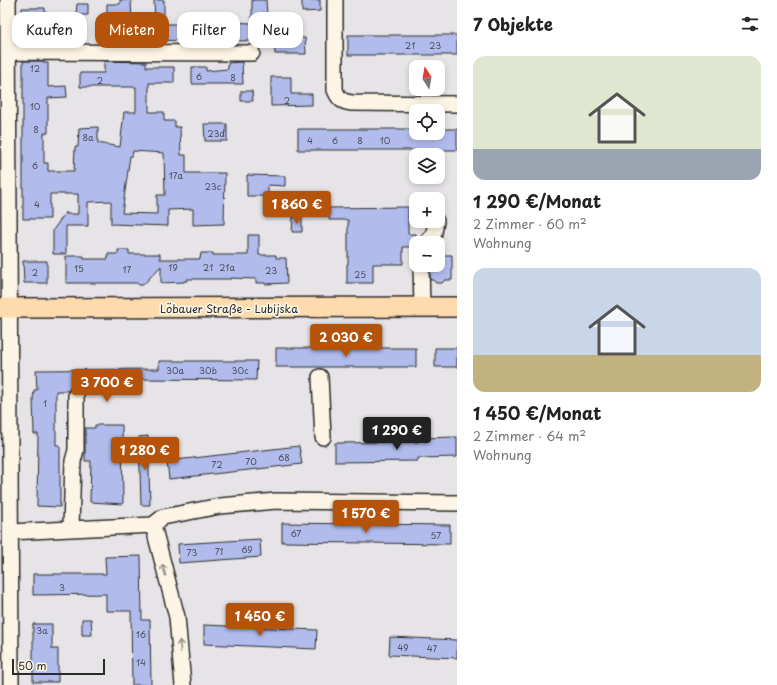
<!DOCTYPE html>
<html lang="de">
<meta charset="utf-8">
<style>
body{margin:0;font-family:"Playpen Sans",sans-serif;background:#f6f6f6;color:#222;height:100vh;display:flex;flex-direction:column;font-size:15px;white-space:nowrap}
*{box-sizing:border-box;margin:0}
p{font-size:13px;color:#767676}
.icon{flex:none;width:22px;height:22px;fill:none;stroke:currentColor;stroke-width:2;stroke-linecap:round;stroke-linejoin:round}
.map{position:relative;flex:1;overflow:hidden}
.details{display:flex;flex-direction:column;background:#fff;width:320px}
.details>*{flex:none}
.hud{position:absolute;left:12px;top:12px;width:380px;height:36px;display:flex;gap:8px}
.needle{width:26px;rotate:349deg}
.buttons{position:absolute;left:409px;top:60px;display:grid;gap:8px}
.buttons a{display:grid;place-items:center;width:36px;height:36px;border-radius:8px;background:#fff;box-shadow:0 2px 6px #0003;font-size:20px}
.scale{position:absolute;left:12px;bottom:10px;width:93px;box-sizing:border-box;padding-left:4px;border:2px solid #2b2b2b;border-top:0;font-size:11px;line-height:14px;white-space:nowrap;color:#2b2b2b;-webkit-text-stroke:3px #fcf5e5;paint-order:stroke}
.price{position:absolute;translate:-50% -34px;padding:0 9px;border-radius:4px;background:#b45309;color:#fff;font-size:13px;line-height:26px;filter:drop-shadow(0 1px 2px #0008)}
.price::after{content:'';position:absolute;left:50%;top:24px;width:12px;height:9px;margin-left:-6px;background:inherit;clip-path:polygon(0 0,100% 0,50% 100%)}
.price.current{background:#222;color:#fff}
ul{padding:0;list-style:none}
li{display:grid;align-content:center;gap:8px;height:212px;padding:0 16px}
li span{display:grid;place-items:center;height:124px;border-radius:12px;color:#555}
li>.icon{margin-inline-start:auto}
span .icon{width:72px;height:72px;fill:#fffc;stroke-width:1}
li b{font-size:17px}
h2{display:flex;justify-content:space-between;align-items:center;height:48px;padding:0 16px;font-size:17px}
.pill{padding:0 14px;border-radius:12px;background:#fff;box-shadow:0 2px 6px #0003;font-size:14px;line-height:36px}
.pill.current{background:#b45309;color:#fff}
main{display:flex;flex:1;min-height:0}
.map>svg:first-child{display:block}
</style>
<main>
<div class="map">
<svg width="457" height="685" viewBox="0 0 457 685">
<rect width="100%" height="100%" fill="#e6e4e7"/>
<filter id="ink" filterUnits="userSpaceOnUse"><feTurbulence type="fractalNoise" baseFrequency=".025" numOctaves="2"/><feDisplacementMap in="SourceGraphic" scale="8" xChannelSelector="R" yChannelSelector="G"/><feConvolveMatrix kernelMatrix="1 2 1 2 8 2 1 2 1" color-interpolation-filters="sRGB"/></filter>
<g filter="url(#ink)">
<path fill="#b1bced" stroke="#2b2b2b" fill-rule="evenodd" d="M120,0H131L132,23H155L154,0H164V24H178V25H225V22L252,23V0H266L267,16H264V41L103,40V29H107V4H120Z
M302,0H320V11L302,12Z
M77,4H88V15H76Z
M22,8H45V20L68,21V32H45L44,43H23Z
M348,35H457V55H348Z
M274,38H305L306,54H275Z
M23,61H44V63H48V87L66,86L67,97L48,98V133H44V163H48V171H74L75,147H78L79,128L98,127V143L120,147L124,112H136V87H80V73H104V61L146,62V67H174V83H149V112H164V121H175V127H180L181,155H186V173H225L224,224L193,225V209L168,210V226L111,224V201L88,202V226H66V254H53V230L66,212V214H78V194H50V219H23ZM133,151L164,153L165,195H157V214L122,213L130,156H132Z
M242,62L243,84H192V67H206V71L228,69V63Z
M271,77H291V94H312V105L271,106Z
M241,91H252L253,101H241Z
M204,124H227V141H205Z
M298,129H416V133H438V129H457V150H298Z
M247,175L285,176V186L268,185V196H247Z
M408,207V234H416V247H403V264H373V283H347V264H348V220H329V208Z
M293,217H302V232H292Z
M248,235H259V255H276V258H286L287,283L265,284V283H256V279L231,278V279H187V281H184V282L161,283V266L143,285H139L137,283H66V256H84V259H108V254H118V250H129V254H160V259H200L201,253H213V255H248Z
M438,255H452V280H445L442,283H436L433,280H430V265H438Z
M23,261H47V283H24Z
M276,348H416V367H276Z
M435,348H457V367H435Z
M159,361H257L256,380L141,379V392L111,393V391H84L81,387L76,386L71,387L68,391H56V445H60V507L37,506L38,434H34L33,399L34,390H37L36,370L159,369Z
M95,425H122L123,504L90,502L91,461H85V428H95Z
M148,436L150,505H141L139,437Z
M457,437V457L418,458V461L335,462V443L418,442V438Z
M299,446L302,464L169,479L167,461Z
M282,523L450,525V544L282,542Z
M260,539L261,557L179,563L178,544Z
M141,556L142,620H150L151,685H132L131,611H106V594L33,595V574H106L105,557Z
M82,619H91L92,635H82Z
M33,624H52V649H58V682H33Z
M204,625L317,630L316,649L204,644Z
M390,637L457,640V658L389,655Z"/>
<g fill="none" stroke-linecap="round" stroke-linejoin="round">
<defs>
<path id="minor" d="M8,0L11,685
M335,0V90C339,100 343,102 352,103L457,104
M8,52L252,53
M427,243L434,233L436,221
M421,265L422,307
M320,377L323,437
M153,525L177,617L183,685
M71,528L73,461L76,450V395
M10,532L153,525L163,517L220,506L276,501L457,503"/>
<path id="major" d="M0,308L457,307"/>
</defs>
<use href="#minor" stroke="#2b2b2b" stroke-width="18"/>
<use href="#major" stroke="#2b2b2b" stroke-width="22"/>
<use href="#minor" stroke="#fcf5e5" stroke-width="15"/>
<use href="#major" stroke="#fedbac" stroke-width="19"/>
</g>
<defs><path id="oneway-shaft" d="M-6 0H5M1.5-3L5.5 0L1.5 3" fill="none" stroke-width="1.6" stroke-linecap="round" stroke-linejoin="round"/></defs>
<g stroke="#949088">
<use href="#oneway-shaft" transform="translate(164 570) rotate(-105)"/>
<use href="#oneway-shaft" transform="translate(180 646) rotate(-96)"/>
</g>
</g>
<g text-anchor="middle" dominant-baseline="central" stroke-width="3.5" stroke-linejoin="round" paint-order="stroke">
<g font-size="9" fill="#4c4f5c">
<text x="410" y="45">21</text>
<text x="435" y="45">23</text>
<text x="35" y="68">12</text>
<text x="199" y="76">6</text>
<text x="233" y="77">8</text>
<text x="100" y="80">2</text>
<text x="287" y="100">2</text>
<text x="35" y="106">10</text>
<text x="36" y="129">8</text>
<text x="216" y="133">23d</text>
<text x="88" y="137">8a</text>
<text x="310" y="140">4</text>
<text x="335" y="140">6</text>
<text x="360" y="140">8</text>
<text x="385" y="140">10</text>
<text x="35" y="165">6</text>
<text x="176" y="175">17a</text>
<text x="213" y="186">23c</text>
<text x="37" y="204">4</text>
<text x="173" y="267">19</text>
<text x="208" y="267">21</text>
<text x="227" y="267">21a</text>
<text x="79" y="268">15</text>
<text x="127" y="269">17</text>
<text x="271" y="270">23</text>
<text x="35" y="272">2</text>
<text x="360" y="274">25</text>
<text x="175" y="370">30a</text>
<text x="208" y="370">30b</text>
<text x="240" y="370">30c</text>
<text x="45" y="403">1</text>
<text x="284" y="457">68</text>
<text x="251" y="461">70</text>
<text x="217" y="464">72</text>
<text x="296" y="533">67</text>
<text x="436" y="535">57</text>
<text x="247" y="549">69</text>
<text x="219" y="551">71</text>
<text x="192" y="552">73</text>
<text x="62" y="587">3</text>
<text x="42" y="630">3a</text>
<text x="141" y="634">16</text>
<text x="403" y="647">49</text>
<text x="432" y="648">47</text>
<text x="141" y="662">14</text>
</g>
<g font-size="11" fill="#2b2b2b" stroke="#fcf5e5">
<text x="229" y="308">Löbauer Straße - Lubijska</text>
</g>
</g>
</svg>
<div class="buttons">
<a><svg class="needle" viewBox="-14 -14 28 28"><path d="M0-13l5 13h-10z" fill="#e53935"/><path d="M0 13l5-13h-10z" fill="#767676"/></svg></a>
<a><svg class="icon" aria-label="locate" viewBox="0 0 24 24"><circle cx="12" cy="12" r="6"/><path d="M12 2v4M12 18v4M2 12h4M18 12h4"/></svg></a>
<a><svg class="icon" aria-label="layers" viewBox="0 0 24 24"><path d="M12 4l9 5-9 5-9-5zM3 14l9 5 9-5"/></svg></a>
<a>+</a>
<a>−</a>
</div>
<div class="scale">50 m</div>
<b class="price" style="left:297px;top:225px">1 860 €</b>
<b class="price" style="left:346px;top:358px">2 030 €</b>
<b class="price" style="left:107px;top:403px">3 700 €</b>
<b class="price current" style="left:397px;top:451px">1 290 €</b>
<b class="price" style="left:145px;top:471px">1 280 €</b>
<b class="price" style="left:366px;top:534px">1 570 €</b>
<b class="price" style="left:260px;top:637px">1 450 €</b>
<div class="hud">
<a class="pill">Kaufen</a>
<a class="pill current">Mieten</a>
<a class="pill">Filter</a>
<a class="pill">Neu</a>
</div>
</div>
<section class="details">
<h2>7 Objekte<svg class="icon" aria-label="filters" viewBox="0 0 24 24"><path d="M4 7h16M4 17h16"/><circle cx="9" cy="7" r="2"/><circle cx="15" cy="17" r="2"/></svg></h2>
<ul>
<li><span style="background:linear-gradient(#dfe7d0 75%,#9aa5b1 0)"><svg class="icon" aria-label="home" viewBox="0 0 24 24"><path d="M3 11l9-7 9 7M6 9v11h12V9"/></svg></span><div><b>1 290 €/Monat</b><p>2 Zimmer · 60 m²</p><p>Wohnung</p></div></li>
<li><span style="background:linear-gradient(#c9d6e8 70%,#c2b280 0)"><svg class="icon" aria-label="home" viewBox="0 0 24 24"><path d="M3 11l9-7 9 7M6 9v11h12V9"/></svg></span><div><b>1 450 €/Monat</b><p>2 Zimmer · 64 m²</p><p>Wohnung</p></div></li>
</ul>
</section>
</main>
